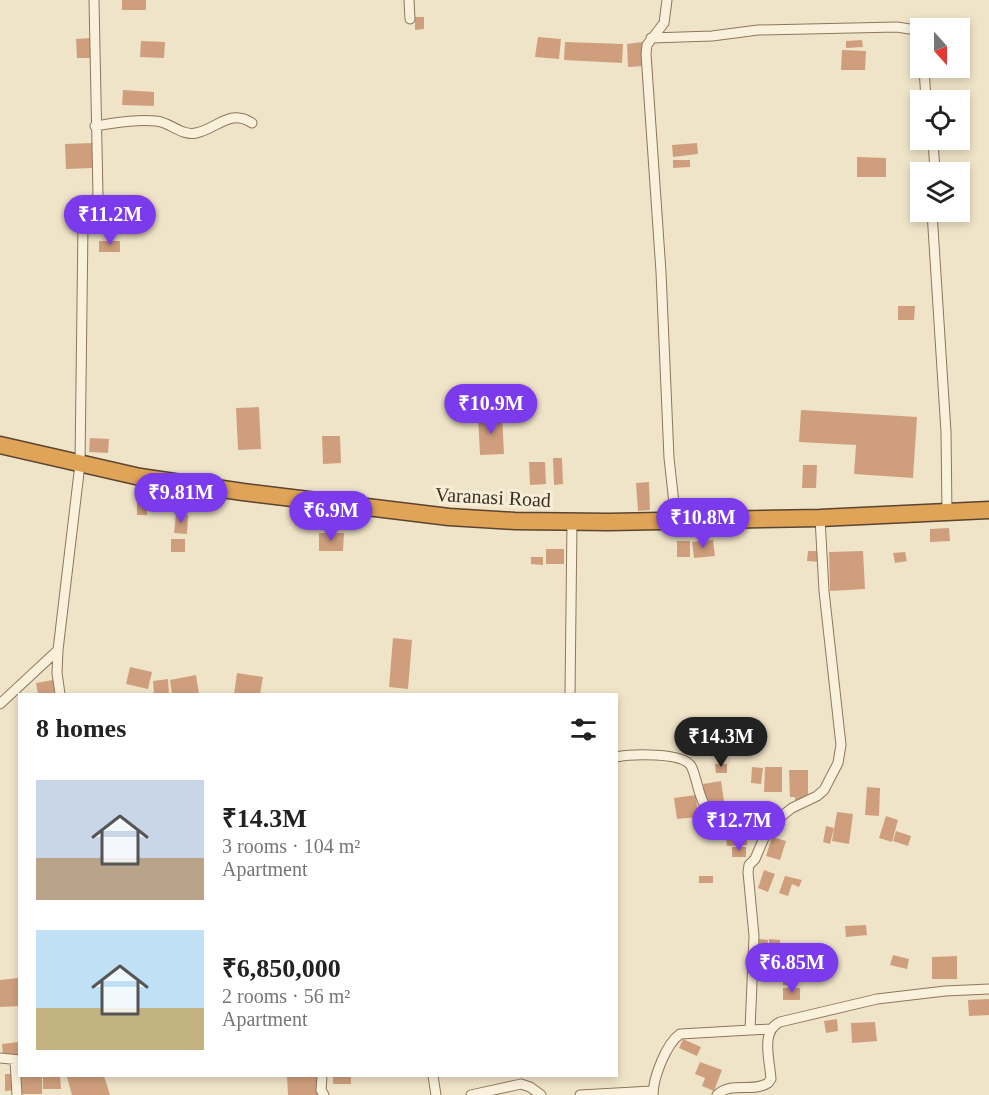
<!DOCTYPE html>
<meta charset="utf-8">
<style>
body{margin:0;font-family:"Times New Roman",serif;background:#f6f6f6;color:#222;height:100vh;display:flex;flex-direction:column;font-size:22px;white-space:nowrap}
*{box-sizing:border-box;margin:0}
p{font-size:20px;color:#767676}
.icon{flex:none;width:33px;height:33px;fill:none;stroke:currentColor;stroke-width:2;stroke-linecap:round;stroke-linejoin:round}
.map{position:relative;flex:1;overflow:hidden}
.drawer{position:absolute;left:18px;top:693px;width:600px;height:384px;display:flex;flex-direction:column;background:#fff;border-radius:0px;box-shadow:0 3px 9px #0003}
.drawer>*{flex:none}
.needle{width:39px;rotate:159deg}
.fabs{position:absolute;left:910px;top:18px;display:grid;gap:12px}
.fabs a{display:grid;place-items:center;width:60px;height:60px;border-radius:0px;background:#fff;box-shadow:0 3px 9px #0003;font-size:30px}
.price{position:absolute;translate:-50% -51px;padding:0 14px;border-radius:21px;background:#7c3aed;color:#fff;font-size:20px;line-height:39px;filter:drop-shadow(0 2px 3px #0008)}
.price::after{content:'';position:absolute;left:50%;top:36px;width:18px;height:14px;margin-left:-9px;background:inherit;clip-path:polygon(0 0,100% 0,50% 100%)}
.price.active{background:#222;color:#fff}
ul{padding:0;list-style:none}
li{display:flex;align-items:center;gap:18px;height:150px;padding:0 18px}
li span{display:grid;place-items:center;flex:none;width:168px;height:120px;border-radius:0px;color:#555}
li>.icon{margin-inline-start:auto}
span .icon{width:72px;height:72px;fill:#fffc;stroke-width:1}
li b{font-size:26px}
h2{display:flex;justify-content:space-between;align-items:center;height:72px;padding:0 18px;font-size:26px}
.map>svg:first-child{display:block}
</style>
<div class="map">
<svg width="989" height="1095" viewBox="0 0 989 1095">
<rect width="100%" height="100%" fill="#f0e4c8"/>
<path fill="#cf9f7d" d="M122,0H146V10H122Z
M415,17H424V29L415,30Z
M538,37L561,39L559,59L535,57Z
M90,38V58H77L76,39Z
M862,40L863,47L846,48V41Z
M141,41L165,42L164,58L140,57Z
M565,42L623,44L622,63L564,60Z
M642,42L644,66L628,67L627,44Z
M842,50L866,51L865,70H841Z
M123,90L154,92V106L122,105Z
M92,143L93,168L66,169L65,144Z
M697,143L698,154L673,157L672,145Z
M857,157L886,158V177H857Z
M673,160H690V167L673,168Z
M99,241H120V252H99Z
M898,306H915L914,320H898Z
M259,407L261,449L238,450L236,408Z
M801,410L917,417L913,478L854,474L856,445L799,442Z
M502,415L504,454L480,455L478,416Z
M322,436H340L341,463L323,464Z
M90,438L109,439L108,453L89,452Z
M553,458H562L563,484L554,485Z
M529,462H545L546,484L530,485Z
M803,465H817L816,488H802Z
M649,482L650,510L638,511L636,483Z
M137,500H147V515H137Z
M176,514L188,515L187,534L174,533Z
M949,528L950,541L930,542V529Z
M319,533H344L343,551H319Z
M171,539H185V552H171Z
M713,540L715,556L694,558L692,542Z
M677,541H690V557H677Z
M546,549H564V564H546Z
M808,551H821L820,562L807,561Z
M863,551L865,589L830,591L829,552Z
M905,552L907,561L895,563L893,553Z
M531,557H543V565L531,564Z
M393,638L412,640L408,689L389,687Z
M130,667L152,672L148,689L126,684Z
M237,673L263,677L260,694H234Z
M196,675L199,694H172L170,680Z
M168,679L169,694H154L153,681Z
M53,680L55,694H38L36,683Z
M715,764H727V773H716Z
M752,767L763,768L761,784L751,783Z
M765,767H782V792H764Z
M789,770H808V797H803V801H795V797H790Z
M721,781L724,801L707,804L703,784Z
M867,787L880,788L879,816L865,815Z
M696,795L698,817L677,819L674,798Z
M837,812L853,814L849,844L832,841Z
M886,816L898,820L892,842L879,838Z
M826,826L834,828L830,844L823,842Z
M896,831L911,836L908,846L893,841Z
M747,834V845L727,846L726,835Z
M772,837L786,841L780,860L766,856Z
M732,847H746V857H732Z
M764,870L775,874L768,892L758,888Z
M699,876H713V883H699Z
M785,876L802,880L799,887L792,884L788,896L779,893Z
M866,925L867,935L846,937L845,926Z
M759,939L768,940L765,962L756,961Z
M769,939L780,940V949H769Z
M893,955L909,959L907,969L890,965Z
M957,956V979H932V957Z
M783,964H794V985H783Z
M18,978L20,1006L0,1007V980Z
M783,988H800V1000H783Z
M989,999V1015L969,1016L968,1000Z
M837,1019L838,1031L826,1033L824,1021Z
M875,1022L877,1041L852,1043L851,1023Z
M683,1039L701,1047L697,1056L679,1048Z
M19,1042L20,1055L3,1056L2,1044Z
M700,1062L722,1070L714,1091L702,1086L705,1078L695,1074Z
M5,1074H14L15,1090L5,1091Z
M21,1076H42V1094H21Z
M43,1076H60L61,1089H43Z
M74,1076H104L110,1095H72L67,1077Z
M287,1076H317L318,1095H288Z
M333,1077H351V1084H333Z"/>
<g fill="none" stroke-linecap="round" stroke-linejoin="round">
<defs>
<path id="street" d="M409,0L410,19
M667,0L664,23L647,45L646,54L661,272L669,458L676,521
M651,38L712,36L758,30L897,27L916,30L921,34
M924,68L926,100
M95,126C115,123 136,119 156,121C170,122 181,136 196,133C217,129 230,108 252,123
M933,140L935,172
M932,212L946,432L947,513
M60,694L57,673L58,650L80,464L83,225L98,195L94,0
M570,694L572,522
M0,704L58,650
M616,757C631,754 683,752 691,766C697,777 697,792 705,806L720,809L769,826L792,808L817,796L824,790L838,763L841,745L824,591L820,518
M750,1030L754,936L748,872L749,865L755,859L769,826
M0,1058L20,1060
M15,1060L17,1095
M322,1076L321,1090L324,1095
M433,1076L436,1095
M471,1095L521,1084L530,1087L541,1095
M580,1095L652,1091
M653,1095C653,1078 666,1044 680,1034L770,1029
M717,1095C731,1081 752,1093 768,1083L771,1079C770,1061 760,1031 780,1022L877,999L945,991L989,989"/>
<path id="highway" d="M0,445L140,477L243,492L449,517L515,521L609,522L820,518L989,510"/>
</defs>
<use href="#street" stroke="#8d765c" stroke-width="11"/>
<use href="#highway" stroke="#5b4430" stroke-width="19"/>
<use href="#street" stroke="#faf1dc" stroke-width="9"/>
<use href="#highway" stroke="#e0a458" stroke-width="16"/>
</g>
<g text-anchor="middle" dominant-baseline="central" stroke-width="6" stroke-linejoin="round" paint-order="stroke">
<g font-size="20" fill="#3d2e20" stroke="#f7eed8">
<text transform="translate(493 497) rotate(3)">Varanasi Road</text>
</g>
</g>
</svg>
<div class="fabs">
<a><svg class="needle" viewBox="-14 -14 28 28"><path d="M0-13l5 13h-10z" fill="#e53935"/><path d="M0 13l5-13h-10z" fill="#767676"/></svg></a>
<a><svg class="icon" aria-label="locate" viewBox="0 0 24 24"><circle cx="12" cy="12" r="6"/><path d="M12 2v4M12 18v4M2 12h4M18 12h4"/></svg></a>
<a><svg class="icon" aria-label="layers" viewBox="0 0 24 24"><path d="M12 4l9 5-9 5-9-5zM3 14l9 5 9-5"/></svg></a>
</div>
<b class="price" style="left:110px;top:246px">₹11.2M</b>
<b class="price" style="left:491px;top:435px">₹10.9M</b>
<b class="price" style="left:181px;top:524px">₹9.81M</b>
<b class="price" style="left:331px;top:542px">₹6.9M</b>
<b class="price" style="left:703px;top:549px">₹10.8M</b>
<b class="price active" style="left:721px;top:768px">₹14.3M</b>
<b class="price" style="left:739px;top:852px">₹12.7M</b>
<b class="price" style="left:792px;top:994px">₹6.85M</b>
<section class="drawer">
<h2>8 homes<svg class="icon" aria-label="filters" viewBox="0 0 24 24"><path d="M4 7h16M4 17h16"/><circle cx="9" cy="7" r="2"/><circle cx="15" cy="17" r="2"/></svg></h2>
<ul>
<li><span style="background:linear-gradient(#c9d6e8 65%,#b9a48a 0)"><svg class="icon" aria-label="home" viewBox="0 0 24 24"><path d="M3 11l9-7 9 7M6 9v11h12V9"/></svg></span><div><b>₹14.3M</b><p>3 rooms · 104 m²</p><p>Apartment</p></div></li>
<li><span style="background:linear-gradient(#bfe0f5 65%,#c2b280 0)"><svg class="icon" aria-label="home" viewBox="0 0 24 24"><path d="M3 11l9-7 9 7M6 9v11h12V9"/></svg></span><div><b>₹6,850,000</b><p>2 rooms · 56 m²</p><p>Apartment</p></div></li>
</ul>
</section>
</div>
